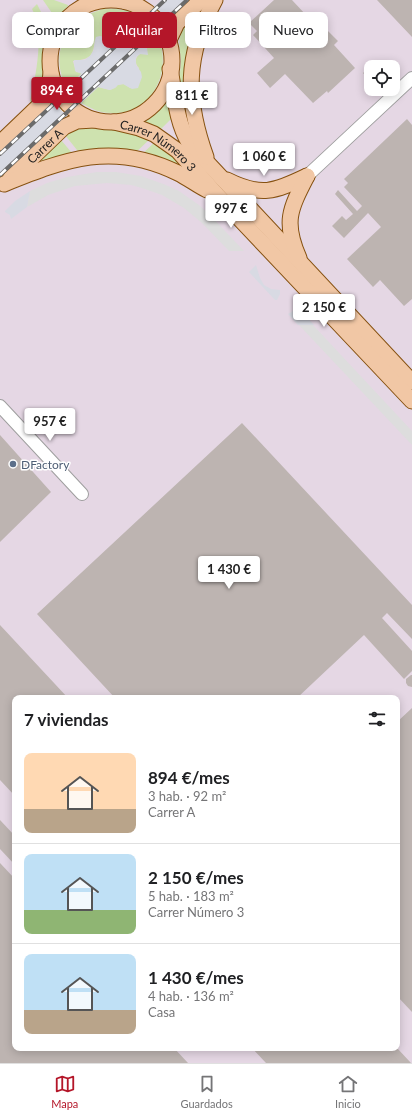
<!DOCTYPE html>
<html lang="es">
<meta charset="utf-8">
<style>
body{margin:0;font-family:Lato,sans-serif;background:#f6f6f6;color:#202124;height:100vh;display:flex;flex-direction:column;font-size:15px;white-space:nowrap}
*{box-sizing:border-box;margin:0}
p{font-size:13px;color:#757577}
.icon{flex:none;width:22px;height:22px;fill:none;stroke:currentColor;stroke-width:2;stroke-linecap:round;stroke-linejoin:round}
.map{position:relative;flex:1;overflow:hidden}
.drawer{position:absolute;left:12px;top:695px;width:388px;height:356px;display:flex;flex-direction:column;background:#fff;border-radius:8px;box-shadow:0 2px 10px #0003}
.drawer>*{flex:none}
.hud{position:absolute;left:12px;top:12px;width:388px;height:36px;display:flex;gap:8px}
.buttons{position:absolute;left:364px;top:60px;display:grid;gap:8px}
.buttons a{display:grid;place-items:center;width:36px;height:36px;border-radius:8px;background:#fff;box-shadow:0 2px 10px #0003;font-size:20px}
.price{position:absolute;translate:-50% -34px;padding:0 9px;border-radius:4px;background:#fff;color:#222;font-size:13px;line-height:26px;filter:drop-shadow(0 1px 2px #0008)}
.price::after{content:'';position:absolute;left:50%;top:24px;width:12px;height:9px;margin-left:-6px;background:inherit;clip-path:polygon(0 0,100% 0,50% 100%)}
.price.current{background:#b41629;color:#fff}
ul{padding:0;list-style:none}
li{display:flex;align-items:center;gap:12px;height:100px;padding:0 12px}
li+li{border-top:1px solid #e0e0e0}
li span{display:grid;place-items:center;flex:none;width:112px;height:80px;border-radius:8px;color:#555}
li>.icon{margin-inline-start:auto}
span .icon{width:48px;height:48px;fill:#fffc;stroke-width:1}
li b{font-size:17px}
h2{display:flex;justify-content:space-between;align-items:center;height:48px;padding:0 12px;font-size:17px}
.tag{padding:0 14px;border-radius:8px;background:#fff;box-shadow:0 2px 10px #0003;font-size:14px;line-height:36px}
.tag.current{background:#b41629;color:#fff}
.dock{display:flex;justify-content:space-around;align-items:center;height:56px;border-top:1px solid #e0e0e0;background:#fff;font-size:11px;color:#757577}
.dock a{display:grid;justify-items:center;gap:2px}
.dock .current{color:#b41629}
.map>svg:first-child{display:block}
</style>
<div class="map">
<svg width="412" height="1063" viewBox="0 0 412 1063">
<rect width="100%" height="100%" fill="#ede9e4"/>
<path fill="#e5d7e4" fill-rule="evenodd" d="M0,0H169L0,158Z
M183,0H412V1063H0V171ZM371,67H393V89H371ZM15,698H397V1048H15Z"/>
<path fill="#cee2af" d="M43,0H54L68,5V6L56,19Z
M37,4L45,20L47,34L42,51L43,82L42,88L35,104L30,101C36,76 45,31 32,9Z
M103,9C117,8 130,10 141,18L128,31L126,27L118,25L113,38L110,40L100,36L95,40C93,57 90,59 73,61L76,72L82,73L67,88C48,53 66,19 103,9Z
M192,16L201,25L188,104L182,109L179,85L181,61L179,42L182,29L185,23Z
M156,33C175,68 153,116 110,113C100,113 90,108 81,103L98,87L110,90L116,87L117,85L124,84L130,88L139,68C135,64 134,58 140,54H142L144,44Z
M168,100L173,117L159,131L144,122L156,114Z
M87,127L107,130H121L151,138L133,155H81L65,135L77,128Z
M61,140L72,153L29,169Z
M156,141L201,179L140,156Z"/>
<path fill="#ddd" d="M97,172H116L141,176L166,185L179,191L199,205L209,214L244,251H229L202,223L184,208L162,195L142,188L131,185L107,183L75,186L48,195L27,207L30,191L47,183L67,177Z
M299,325H313L412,431V445Z"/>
<path fill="#d8dae3" d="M161,0H191L169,21L155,6Z
M141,18L150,25L156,33L145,44L147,48L148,55L140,54L136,57V65L141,72L142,77L138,88L132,89L123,84L118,85L115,88L110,90L98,87L81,103L73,97L67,88L82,74L75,71L74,60H85L90,56L94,50L95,40L96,37L100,36L110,40L113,38L119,23L124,25L128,30Z
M53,101L67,117L0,179V150Z
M30,191L27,207L11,219L10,215L5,212V211L15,201Z
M256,265L260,278L264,285L271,289L280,290V294L277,300H275L249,272Z
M298,308L303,313L314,325H298L288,314Z"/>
<path fill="#bdb4b1" d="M274,0H292L320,30L324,27L338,41L334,45L355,68L328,93L327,91L313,103L285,74L270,88L257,73L274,58L253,35L257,31L249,23Z
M377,0H412V37Z
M368,69L371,72L370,81L363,73Z
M407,119L412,125V299L404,306L380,280L373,287L347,259L381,227L368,213L344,238L332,226L342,216L346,220L353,214L335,194L338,190L357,211L362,206L344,187L348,183L344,179Z
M242,423L412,605V639L387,613L382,618L412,651V671L404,679L364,635L297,698H115L37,614Z
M0,435L51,492L0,542Z
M0,625L68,698H15V796L0,780Z
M411,675H412V687L408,686L406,683V679Z
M412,708V1012L397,996V722Z
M0,820L15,836V865L0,849Z
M0,863L15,879V1048H174L188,1063H0Z
M252,1048H397L411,1063H266Z"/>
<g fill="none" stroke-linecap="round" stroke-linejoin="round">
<defs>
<path id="minor" d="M119,0L125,3
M307,176L412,78
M0,406L82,494"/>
<g id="major">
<circle cx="111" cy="61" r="61"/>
<path d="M168,42L177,23L201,0"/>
<path d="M170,69C175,95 176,121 189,143L412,382"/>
<path id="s1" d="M114,122L139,128L154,134L178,151L218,196L412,401"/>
<path d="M0,143L43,102L48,91L51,74"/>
<path d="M206,157C185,99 185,55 215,0"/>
<path id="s2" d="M10,179L64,127L77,121L94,120"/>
<path d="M227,180C261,197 274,192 307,176"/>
<path d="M4,184C66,159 113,141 178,173C188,178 197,185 207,190"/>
<path d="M299,258C283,222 290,209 307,176"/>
</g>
</defs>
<use href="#minor" stroke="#9e9e9e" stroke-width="14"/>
<use href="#major" stroke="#865110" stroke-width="17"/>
<use href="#minor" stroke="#fff" stroke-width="12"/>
<use href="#major" stroke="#f1c7a5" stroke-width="15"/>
<defs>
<path id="rail" d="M0,154L165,0
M0,175L187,0"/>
</defs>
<use href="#rail" stroke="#6b6b6b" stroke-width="4"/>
<use href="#rail" stroke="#fff" stroke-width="2.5" stroke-dasharray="8" stroke-linecap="butt"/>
</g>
<circle fill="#5c6f8a" stroke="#fff" stroke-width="1.5" cx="13" cy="464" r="4"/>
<g text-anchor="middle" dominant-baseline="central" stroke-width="3" stroke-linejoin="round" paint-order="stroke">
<g font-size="12" fill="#1d1d1d" stroke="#fff">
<text stroke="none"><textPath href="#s2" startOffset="48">Carrer A</textPath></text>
<text stroke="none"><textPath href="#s1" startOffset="51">Carrer Número 3</textPath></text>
</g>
<g font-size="12" fill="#4e5e75" stroke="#fff" text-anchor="start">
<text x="21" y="464">DFactory</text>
</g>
</g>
</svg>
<div class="buttons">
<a><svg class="icon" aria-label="locate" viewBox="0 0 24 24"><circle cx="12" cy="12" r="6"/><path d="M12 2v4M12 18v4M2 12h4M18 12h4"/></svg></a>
</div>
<b class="price current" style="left:57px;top:111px">894 €</b>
<b class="price" style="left:192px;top:116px">811 €</b>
<b class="price" style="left:264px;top:177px">1 060 €</b>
<b class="price" style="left:231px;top:229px">997 €</b>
<b class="price" style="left:324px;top:328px">2 150 €</b>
<b class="price" style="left:50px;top:442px">957 €</b>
<b class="price" style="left:229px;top:590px">1 430 €</b>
<div class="hud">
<a class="tag">Comprar</a>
<a class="tag current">Alquilar</a>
<a class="tag">Filtros</a>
<a class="tag">Nuevo</a>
</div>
<section class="drawer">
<h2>7 viviendas<svg class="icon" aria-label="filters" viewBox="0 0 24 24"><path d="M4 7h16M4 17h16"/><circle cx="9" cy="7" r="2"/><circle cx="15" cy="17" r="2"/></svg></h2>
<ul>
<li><span style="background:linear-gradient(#ffd9b3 70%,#b9a48a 0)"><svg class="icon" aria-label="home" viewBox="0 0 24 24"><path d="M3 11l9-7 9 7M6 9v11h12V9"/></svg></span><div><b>894 €/mes</b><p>3 hab. · 92 m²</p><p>Carrer A</p></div></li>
<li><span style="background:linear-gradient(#bfe0f5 70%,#8fb573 0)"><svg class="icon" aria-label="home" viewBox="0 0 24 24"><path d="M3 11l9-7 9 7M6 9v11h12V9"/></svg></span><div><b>2 150 €/mes</b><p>5 hab. · 183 m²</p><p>Carrer Número 3</p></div></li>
<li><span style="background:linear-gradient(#bfe0f5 70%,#b9a48a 0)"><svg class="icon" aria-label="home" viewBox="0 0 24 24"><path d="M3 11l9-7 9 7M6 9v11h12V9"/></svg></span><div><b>1 430 €/mes</b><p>4 hab. · 136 m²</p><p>Casa</p></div></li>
</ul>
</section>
</div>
<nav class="dock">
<a class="current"><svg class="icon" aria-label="map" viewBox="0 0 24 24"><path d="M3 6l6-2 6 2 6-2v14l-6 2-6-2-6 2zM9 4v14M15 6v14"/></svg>Mapa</a>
<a><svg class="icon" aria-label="saved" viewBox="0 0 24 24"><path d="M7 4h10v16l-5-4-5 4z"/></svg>Guardados</a>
<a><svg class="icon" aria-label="home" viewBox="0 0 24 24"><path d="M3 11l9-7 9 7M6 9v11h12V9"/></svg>Inicio</a>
</nav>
